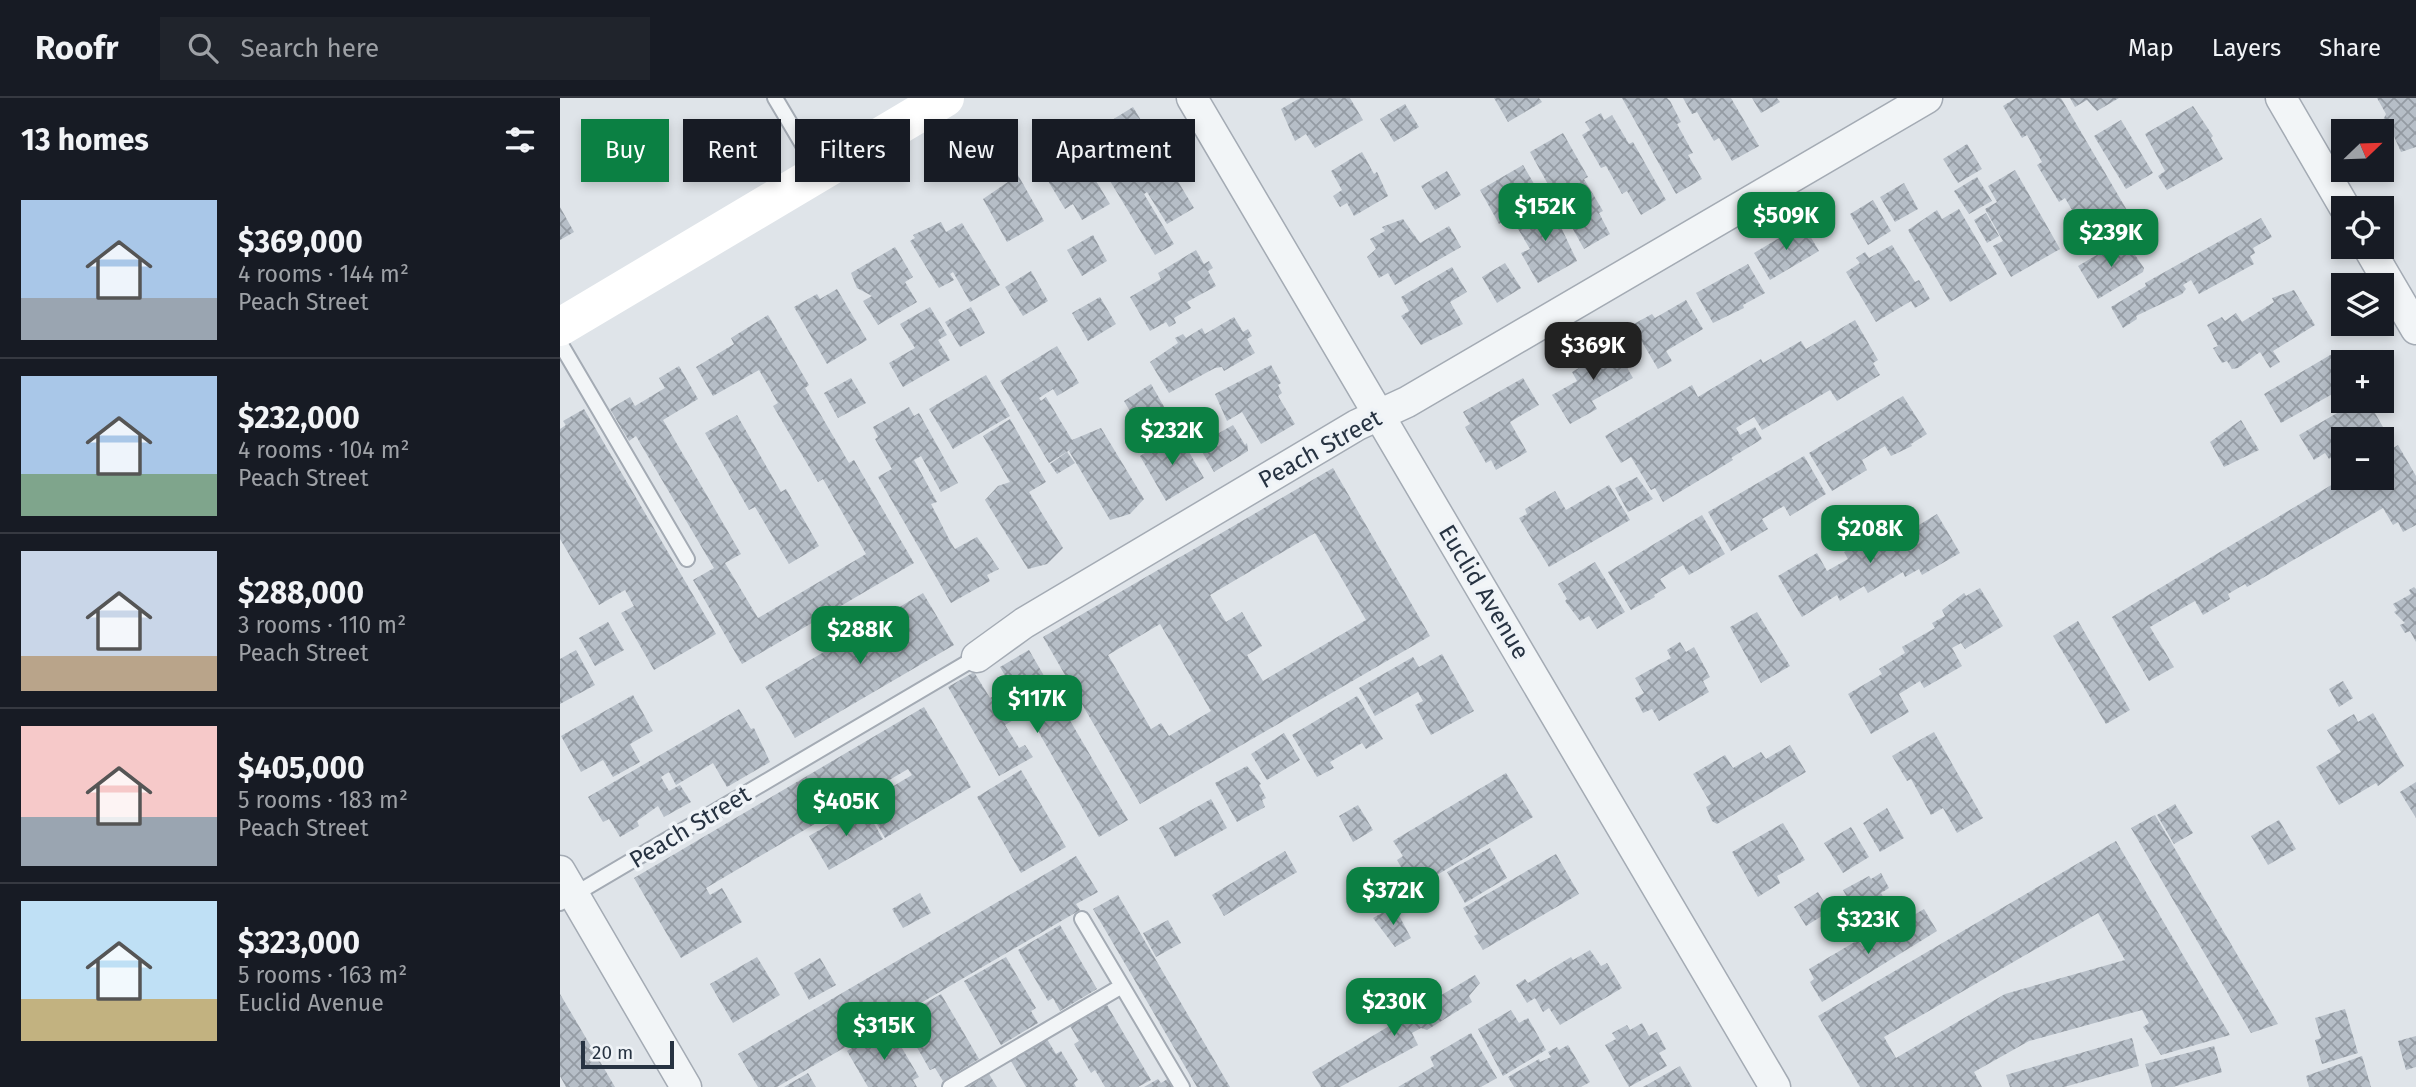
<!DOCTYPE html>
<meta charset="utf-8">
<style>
body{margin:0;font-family:"Fira Sans",sans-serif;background:#20242c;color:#f1f3f6;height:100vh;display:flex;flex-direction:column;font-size:26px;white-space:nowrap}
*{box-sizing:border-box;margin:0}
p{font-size:23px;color:#9ea1a6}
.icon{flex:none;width:38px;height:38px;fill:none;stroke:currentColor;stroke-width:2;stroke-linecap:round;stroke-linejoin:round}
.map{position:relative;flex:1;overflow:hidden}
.sheet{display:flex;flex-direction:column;background:#171b24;width:560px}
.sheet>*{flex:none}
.hud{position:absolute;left:21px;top:21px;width:665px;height:63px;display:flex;gap:14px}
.needle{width:46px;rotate:67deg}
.controls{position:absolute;left:1771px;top:21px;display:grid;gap:14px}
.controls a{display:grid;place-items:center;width:63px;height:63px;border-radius:0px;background:#171b24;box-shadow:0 4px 10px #0003;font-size:35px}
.scale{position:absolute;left:21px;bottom:18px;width:93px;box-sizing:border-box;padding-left:7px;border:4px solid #273342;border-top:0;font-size:19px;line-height:24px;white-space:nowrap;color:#273342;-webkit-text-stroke:5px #eff3f7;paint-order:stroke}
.price{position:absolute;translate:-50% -60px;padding:0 16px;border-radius:14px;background:#0b8043;color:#fff;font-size:23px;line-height:46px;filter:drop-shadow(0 2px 4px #0008)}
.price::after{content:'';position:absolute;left:50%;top:42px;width:21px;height:16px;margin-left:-10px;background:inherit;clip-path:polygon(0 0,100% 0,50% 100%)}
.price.selected{background:#222;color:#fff}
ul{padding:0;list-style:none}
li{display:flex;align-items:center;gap:21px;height:175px;padding:0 21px}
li+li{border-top:2px solid #363941}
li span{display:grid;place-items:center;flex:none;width:196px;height:140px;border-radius:0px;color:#555}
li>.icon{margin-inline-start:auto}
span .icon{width:84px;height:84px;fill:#fffc;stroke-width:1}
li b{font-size:30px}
h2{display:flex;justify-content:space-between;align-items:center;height:84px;padding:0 21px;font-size:30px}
.chip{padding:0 24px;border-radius:0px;background:#171b24;box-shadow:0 4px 10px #0003;font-size:24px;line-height:63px}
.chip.selected{background:#0b8043;color:#fff}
header{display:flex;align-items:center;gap:42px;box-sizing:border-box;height:98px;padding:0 35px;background:#171b24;border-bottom:2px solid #363941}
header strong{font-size:33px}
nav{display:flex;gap:38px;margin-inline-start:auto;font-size:24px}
.search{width:490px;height:63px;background:#20242c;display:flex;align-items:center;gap:18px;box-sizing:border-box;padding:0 24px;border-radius:0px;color:#9ea1a6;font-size:26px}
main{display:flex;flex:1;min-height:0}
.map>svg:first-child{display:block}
</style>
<header>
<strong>Roofr</strong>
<div class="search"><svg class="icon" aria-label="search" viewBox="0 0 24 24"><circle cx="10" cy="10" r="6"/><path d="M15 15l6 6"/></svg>Search here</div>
<nav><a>Map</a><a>Layers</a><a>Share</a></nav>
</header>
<main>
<section class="sheet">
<h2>13 homes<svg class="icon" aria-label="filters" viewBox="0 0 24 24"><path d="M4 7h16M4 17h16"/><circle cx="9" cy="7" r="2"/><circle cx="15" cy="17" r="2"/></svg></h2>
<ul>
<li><span style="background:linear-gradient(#a9c7e8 70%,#9aa5b1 0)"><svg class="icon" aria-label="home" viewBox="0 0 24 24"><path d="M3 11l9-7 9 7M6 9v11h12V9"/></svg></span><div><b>$369,000</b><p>4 rooms · 144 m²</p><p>Peach Street</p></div></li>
<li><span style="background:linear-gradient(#a9c7e8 70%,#7fa58c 0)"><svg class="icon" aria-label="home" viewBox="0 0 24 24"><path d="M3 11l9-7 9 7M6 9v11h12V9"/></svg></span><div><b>$232,000</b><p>4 rooms · 104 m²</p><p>Peach Street</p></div></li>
<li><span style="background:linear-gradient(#c9d6e8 75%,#b9a48a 0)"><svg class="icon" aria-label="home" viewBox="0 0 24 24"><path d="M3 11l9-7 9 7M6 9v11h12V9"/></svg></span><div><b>$288,000</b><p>3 rooms · 110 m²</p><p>Peach Street</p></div></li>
<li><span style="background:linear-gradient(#f6c9c9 65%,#9aa5b1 0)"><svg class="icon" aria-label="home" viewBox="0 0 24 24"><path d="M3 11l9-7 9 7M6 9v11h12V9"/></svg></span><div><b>$405,000</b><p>5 rooms · 183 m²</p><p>Peach Street</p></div></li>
<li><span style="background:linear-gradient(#bfe0f5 70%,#c2b280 0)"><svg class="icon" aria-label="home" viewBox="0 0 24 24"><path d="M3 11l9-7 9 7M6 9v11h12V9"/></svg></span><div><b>$323,000</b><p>5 rooms · 163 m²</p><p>Euclid Avenue</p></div></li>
</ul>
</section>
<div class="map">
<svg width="1856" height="989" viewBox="0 0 1856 989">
<defs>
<pattern id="building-cross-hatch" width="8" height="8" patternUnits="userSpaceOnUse" patternTransform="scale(1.75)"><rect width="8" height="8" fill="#b6bec7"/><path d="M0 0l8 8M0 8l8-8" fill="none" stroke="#949ba3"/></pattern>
</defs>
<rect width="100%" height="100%" fill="#dfe4e9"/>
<path fill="url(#building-cross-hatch)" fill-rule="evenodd" d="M740,0H790L803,22L755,50L746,36L735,43L721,11Z
M934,0H979L982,4L948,24Z
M1062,0H1107L1110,3L1121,24L1117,26L1133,55L1128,57L1142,81L1116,96Z
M1123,0H1171L1199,48L1172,63L1159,40L1154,43L1137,14L1132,16Z
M1192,0H1217L1220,4L1201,15Z
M1456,0H1501L1571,119L1524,146L1506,115L1512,112L1505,100L1499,104L1477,67L1482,64L1467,37L1462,40L1443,8Z
M1510,0H1559L1537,13L1527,2L1515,9Z
M1817,0H1856V49L1841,54L1832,34L1825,33L1821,26L1826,16Z
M845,6L859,29L834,44L820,21Z
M1633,8L1653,38L1651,40L1663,61L1607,92L1598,78L1605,73L1585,36Z
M573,9L634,110L607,126L587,94L584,96L614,146L595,157L550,83L554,81L533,47L550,36L544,27Z
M1041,15L1044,22L1052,17L1069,46L1073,44L1106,102L1081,117L1067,93L1062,96L1046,68L1041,70L1022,37L1030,32L1025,24Z
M1561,22L1593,75L1566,91L1534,38Z
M1003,35L1028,79L1024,81L1043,113L1039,115L1050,136L1024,151L970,54Z
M1407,46L1422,71L1398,85L1383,61Z
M514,47L550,106L522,122L513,106L505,111L479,68Z
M802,54L814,76L817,74L828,98L794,118L787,105L780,109L773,98L782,92L771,73Z
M963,67L983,101L939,126L920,92Z
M1455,72L1500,151L1451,179L1433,148L1443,143L1425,111L1437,104L1428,88Z
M887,73L901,97L875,112L861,88Z
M458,77L484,123L447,144L423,101Z
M1417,79L1432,103L1409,116L1394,93Z
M1344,85L1358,111L1335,124L1320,99Z
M1313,102L1331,133L1308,147L1290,116Z
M989,104L1017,163L978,185L961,155L970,151L954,124Z
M0,109L14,134L0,142Z
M1399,111L1437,176L1390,204L1348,132L1377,112L1382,121Z
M1426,115L1439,138L1427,145L1414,122Z
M1701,120L1712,139L1693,150L1695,155L1690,158L1694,166L1639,196L1631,182L1623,187L1626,191L1622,196L1576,218L1577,221L1563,230L1551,209L1586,188L1585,185Z
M843,121L860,145L889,128L901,149L835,187L828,175L819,180L807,159L816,151L810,141L825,133L822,129Z
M381,124L386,134L402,125L440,187L410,204L393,174L390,176L394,182L379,190L350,143L355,140L353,137Z
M1243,126L1259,153L1210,182L1194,155Z
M533,137L547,163L522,178L507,152Z
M1564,141L1584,170L1583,174L1538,201L1518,168Z
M1332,147L1355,184L1359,182L1370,201L1355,210L1351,203L1316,224L1286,174L1300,165L1296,160L1305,154L1309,160Z
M335,149L353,179L345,184L357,204L318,227L303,203L312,198L297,190L291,175Z
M636,152L644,166L649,163L653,170L648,173L656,188L627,204L631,210L614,220L616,225L609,229L606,224L590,233L570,199L601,181L598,175Z
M945,165L961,190L937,205L922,179Z
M1188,166L1205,195L1183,207L1184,210L1153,225L1136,195Z
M892,169L907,194L890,204L903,226L861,247L841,218L849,213L841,199Z
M471,173L488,203L463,218L445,189Z
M277,191L307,242L267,266L234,209L257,196L260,201Z
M1734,192L1755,227L1713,253L1720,264L1710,270L1700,254L1678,270L1672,271L1667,263L1662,265L1653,250L1658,248L1647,227L1662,219L1665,223L1676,215L1682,224L1714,204L1712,200Z
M540,199L556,226L528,243L512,215Z
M1126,202L1143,231L1106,253L1112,263L1098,271L1072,227L1092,216L1095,220Z
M370,209L387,237L378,242L390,262L343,289L329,265L355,250L340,226Z
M411,209L425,235L400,249L385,224Z
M208,217L249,287L245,290L289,365L294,362L354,465L182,566L133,482L154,470L76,338L69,343L50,311L70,299L75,308L105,290L99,280L119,268L138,301L103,322L181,456L165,465L198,520L306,456L263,381L258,384L213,308L218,305L199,272L153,298L136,269L174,246L171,240Z
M674,219L683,234L688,231L692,238L687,241L695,255L664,273L662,269L655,270L609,295L590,264L618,245L615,240L623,236L626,240L642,230L645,236Z
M1295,222L1318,262L1313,265L1320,277L1277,303L1270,292L1202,332L1194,319L1176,330L1180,337L1195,329L1202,341L1171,360L1173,362L1103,404L1095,390L1091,392L1071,359L1061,365L1045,338L1132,287L1138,299L1201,261L1203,265L1241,243L1246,251Z
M1051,242L1073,280L1032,303L1037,311L1010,326L992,297L1017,283L1012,274L1029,264L1025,257Z
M497,248L519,285L497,298L493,291L479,300L481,303L486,299L512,342L541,330L584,401L570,416L550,422L509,353L513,350L489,365L440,283Z
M1772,256L1781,270L1783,269V290L1721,325L1704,296Z
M711,267L721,285L718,287L722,295L718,298L735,326L701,346L682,314L667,323L655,296Z
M426,277L450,318L393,351L369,311Z
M291,280L306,305L278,320L264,295Z
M963,280L979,307L950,324L967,354L936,372L931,362L926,365L905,329L910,326L903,314Z
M591,286L610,319L583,336L564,303Z
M1343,298L1367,336L1351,346L1352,348L1331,358L1325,348L1302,362L1307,372L1272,393L1249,355Z
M1798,303H1808L1823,329L1803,341H1783V352L1769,361L1765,355L1754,362L1739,337Z
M349,309L354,318L359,315L398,385L381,394L361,358L354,362L377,404L371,406L390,443L395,451L417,439L439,471L427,477L430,483L391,505L318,379L332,371L315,341L318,339L313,329Z
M24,311L156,536L94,572L61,515L74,508L65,492L39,507L0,441V331L6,327L3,323Z
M177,317L221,394L226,391L259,448L229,466L195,409L189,412L145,335Z
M450,321L486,384L469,394L503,450L487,466L468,471L425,402L438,388L450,384L423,338Z
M1681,322L1699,352L1664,369L1650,344Z
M673,327L685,347L687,345L688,353L654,374L638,347Z
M618,335L644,380L606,403L580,358Z
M1838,347L1856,378V427L1843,434L1838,424L1833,427L1823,410L1687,489L1685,486L1668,496L1670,501L1643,517L1635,503L1590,529L1614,569L1589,583L1552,519L1783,380H1822V357Z
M507,354L515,365L497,376L490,366Z
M1244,358L1266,396L1230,418L1224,408L1202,421L1208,431L1171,453L1148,414Z
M773,370L870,538L580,706L483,539ZM755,435L806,522L703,583L687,557L702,548L682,514L666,524L650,497ZM600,526L651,613L609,638L601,625L591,631L548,557Z
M1077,379L1093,401L1068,414L1055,390Z
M1049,387L1070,422L989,469L959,420L967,416L965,411L995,393L1006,412Z
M1377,416L1400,455L1362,477L1359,471L1345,479L1343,474L1308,495L1304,488L1280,503L1277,497L1242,519L1218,478L1257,455L1267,473L1288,461L1284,454L1322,432L1324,435L1333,429L1339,439Z
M1142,417L1165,456L1129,477L1123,467L1100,481L1106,490L1094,497L1095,499L1071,512L1048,474Z
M1035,464L1065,514L1037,531L1029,518L1020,523L1005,503L1007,501L998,486Z
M1854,489L1856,491V544L1850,533L1845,535L1840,527L1845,525L1834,514L1837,512L1833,506L1851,496L1849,492Z
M1420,490L1443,528L1405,551L1401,545L1392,550L1402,568L1364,590L1360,583L1339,596L1349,614L1311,636L1288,596L1322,576L1319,571L1345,555L1342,549L1375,530L1372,525L1385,518L1382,512L1404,495L1406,498Z
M363,495L394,547L235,640L205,589Z
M1197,514L1230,568L1201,585L1170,529Z
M1518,523L1570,612L1546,626L1493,538Z
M48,524L64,552L35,568L19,540Z
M1120,544L1126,554L1134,549L1150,579L1143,583L1149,594L1099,623L1092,611L1083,615L1075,600L1084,595L1075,580L1111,560L1107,552Z
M16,552L35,587L0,606V561Z
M469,552L568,722L539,739L467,614L445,627L459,650L465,647L473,659L439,678L388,589L414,574L430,600L451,588L440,569Z
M882,556L914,613L871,637L855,607L863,603L858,594L815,618L799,590L853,559L859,569Z
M1783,583L1793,600L1779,609L1769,591Z
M73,597L93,633L70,646L80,664L53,679L43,662L21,674L1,638Z
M797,598L823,641L806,651L802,645L770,664L774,670L757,679L732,637Z
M364,609L411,689L325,740L305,705L352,677L348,671L146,790L150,797L162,790L182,824L121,860L74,780Z
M179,611L191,631L194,630L210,664L167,689L153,665L116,687L109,674L101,679L109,693L120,687L131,704L104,719L98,708L77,723L79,728L60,739L49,721L43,724L28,699Z
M1813,615L1844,668L1818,688L1816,685L1779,707L1756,669L1781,654L1767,632L1794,616L1798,624Z
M1374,634L1423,720L1397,735L1383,710L1371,717L1351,681L1347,683L1332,658Z
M724,635L740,662L707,682L691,656Z
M1230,647L1246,674L1157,726L1152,723L1146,709L1151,706L1133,676L1165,657L1173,670L1201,654L1206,661Z
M687,668L701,686L699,687L706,700L702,702L705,709L677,724L655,685Z
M461,672L506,749L461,775L417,699Z
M946,675L973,719L829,806L816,784L841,769L837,762L843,758L833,743Z
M1856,684V720L1840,694Z
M651,701L667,730L615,759L599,730Z
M1615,706L1633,735L1614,746L1597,717Z
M303,707L323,741L269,772L249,738Z
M798,707L813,732L793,744L779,718Z
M1327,710L1344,740L1320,754L1303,725Z
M1595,717L1718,926L1691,935L1571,730Z
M1719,722L1736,751L1708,767L1691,738Z
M1223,725L1245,762L1217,778L1220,785L1198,799L1172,754Z
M1291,729L1309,759L1283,775L1264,745Z
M1556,743L1670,937L1601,957L1583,929L1589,925L1582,912L1469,943L1414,974L1422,989H1300L1258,918ZM1538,815L1565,862L1445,896L1336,960L1324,939Z
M930,750L947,780L905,805L887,774Z
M725,753L737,774L664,818L652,797Z
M996,756L1019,796L923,852L914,838L918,836L903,810Z
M516,758L538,794L516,806L520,812L217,989H198L178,956Z
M1321,775L1329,790L1321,795L1329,809L1301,824L1283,792L1309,778L1311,781Z
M1258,794L1270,813L1246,828L1234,809Z
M360,795L371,815L343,830L332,811Z
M558,797L670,989H637L533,811Z
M834,808L851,840L835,849L813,820Z
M1364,811L1377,833L1262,904L1250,884L1254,881L1249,871L1298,842L1302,848Z
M608,822L621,845L596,859L583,835Z
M500,827L537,891L500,913L493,900L488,903L458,852Z
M1030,852L1041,868L1047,865L1062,890L1000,927L989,910L983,914L975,900L967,905L956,887L965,881L968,885L1011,859L1013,862Z
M197,859L220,897L173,925L150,886Z
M446,859L476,910L471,913L478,925L441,947L404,883Z
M260,860L276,887L249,902L234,875Z
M915,877L920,885L909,898L912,904L867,932L861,930L852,935L858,947L780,989H761L752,974Z
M0,896L55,989H6L0,978Z
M381,896L419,961L383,983L375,970L370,972L340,920Z
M547,907L591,982L578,989H545L535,972L531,975L514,946L519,943L510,928Z
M1785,911L1798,955L1762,966L1755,942L1761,940L1755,920Z
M951,912L959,925L968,920L986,952L943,978L918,931Z
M1082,925L1089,938L1097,934L1106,951L1099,955L1107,968L1069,989L1045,947L1056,941L1052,935L1067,927L1070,932Z
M329,928L359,979L353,982L357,989H308L287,953Z
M911,935L937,980L921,989H838L874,968L870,959Z
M1856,938V969L1846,972L1838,943Z
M1572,940L1579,968L1504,989H1450L1446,977Z
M487,941L496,956L501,953L518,982L514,985L516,989H466L451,963Z
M1008,947L1030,984L1021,989H954L948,979L979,961L980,964L991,959L988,954L997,949L999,952Z
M1654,948L1662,974L1613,989H1592L1585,966Z
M1802,958L1811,989H1749L1746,978Z
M1120,968L1132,989H1083Z
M248,975L256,989H224Z
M429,976L437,989H408Z
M609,980L614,989H584L598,981L601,985Z"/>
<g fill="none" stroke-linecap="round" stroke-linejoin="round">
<defs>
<path id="service" d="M215,0L259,74
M0,245L127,461
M0,805L417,559
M522,821L562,888
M390,989L562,888L622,989"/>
<path id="minor" d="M632,0L1215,989
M1721,0L1785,110
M1808,149L1856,231
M417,559L464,525L797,327L847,304L1367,0
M0,773L126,989"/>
</defs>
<use href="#service" stroke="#a4abb4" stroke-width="18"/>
<use href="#minor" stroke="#a4abb4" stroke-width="33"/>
<use href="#service" stroke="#f2f5f7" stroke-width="14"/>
<use href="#minor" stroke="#f2f5f7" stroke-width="30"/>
<path stroke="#fff" stroke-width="38" d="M0,229L385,0"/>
</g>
<g text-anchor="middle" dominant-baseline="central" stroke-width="7" stroke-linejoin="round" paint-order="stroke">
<g font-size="24" fill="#273342" stroke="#eff3f7">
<text transform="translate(760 351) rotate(-29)">Peach Street</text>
<text transform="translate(924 494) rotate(59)">Euclid Avenue</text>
<text transform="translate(130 729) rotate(-31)">Peach Street</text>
</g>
</g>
</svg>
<div class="controls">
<a><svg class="needle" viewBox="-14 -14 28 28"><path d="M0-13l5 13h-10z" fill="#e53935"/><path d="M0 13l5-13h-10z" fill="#9ea1a6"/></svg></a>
<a><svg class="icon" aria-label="locate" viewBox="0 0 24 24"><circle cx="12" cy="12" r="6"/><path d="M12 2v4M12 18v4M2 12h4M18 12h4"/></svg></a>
<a><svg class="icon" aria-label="layers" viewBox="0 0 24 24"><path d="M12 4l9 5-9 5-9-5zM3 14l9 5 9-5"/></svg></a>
<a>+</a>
<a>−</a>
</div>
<div class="scale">20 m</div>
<b class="price" style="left:985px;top:145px">$152K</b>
<b class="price" style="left:1226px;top:154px">$509K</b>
<b class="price" style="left:1551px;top:171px">$239K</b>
<b class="price selected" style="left:1033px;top:284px">$369K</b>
<b class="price" style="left:612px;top:369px">$232K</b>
<b class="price" style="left:1310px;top:467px">$208K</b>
<b class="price" style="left:300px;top:568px">$288K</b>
<b class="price" style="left:477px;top:637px">$117K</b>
<b class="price" style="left:286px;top:740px">$405K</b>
<b class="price" style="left:833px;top:829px">$372K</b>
<b class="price" style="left:1308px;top:858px">$323K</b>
<b class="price" style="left:834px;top:940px">$230K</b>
<b class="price" style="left:324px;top:964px">$315K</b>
<div class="hud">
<a class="chip selected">Buy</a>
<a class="chip">Rent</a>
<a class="chip">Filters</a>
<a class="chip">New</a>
<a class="chip">Apartment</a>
</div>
</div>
</main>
